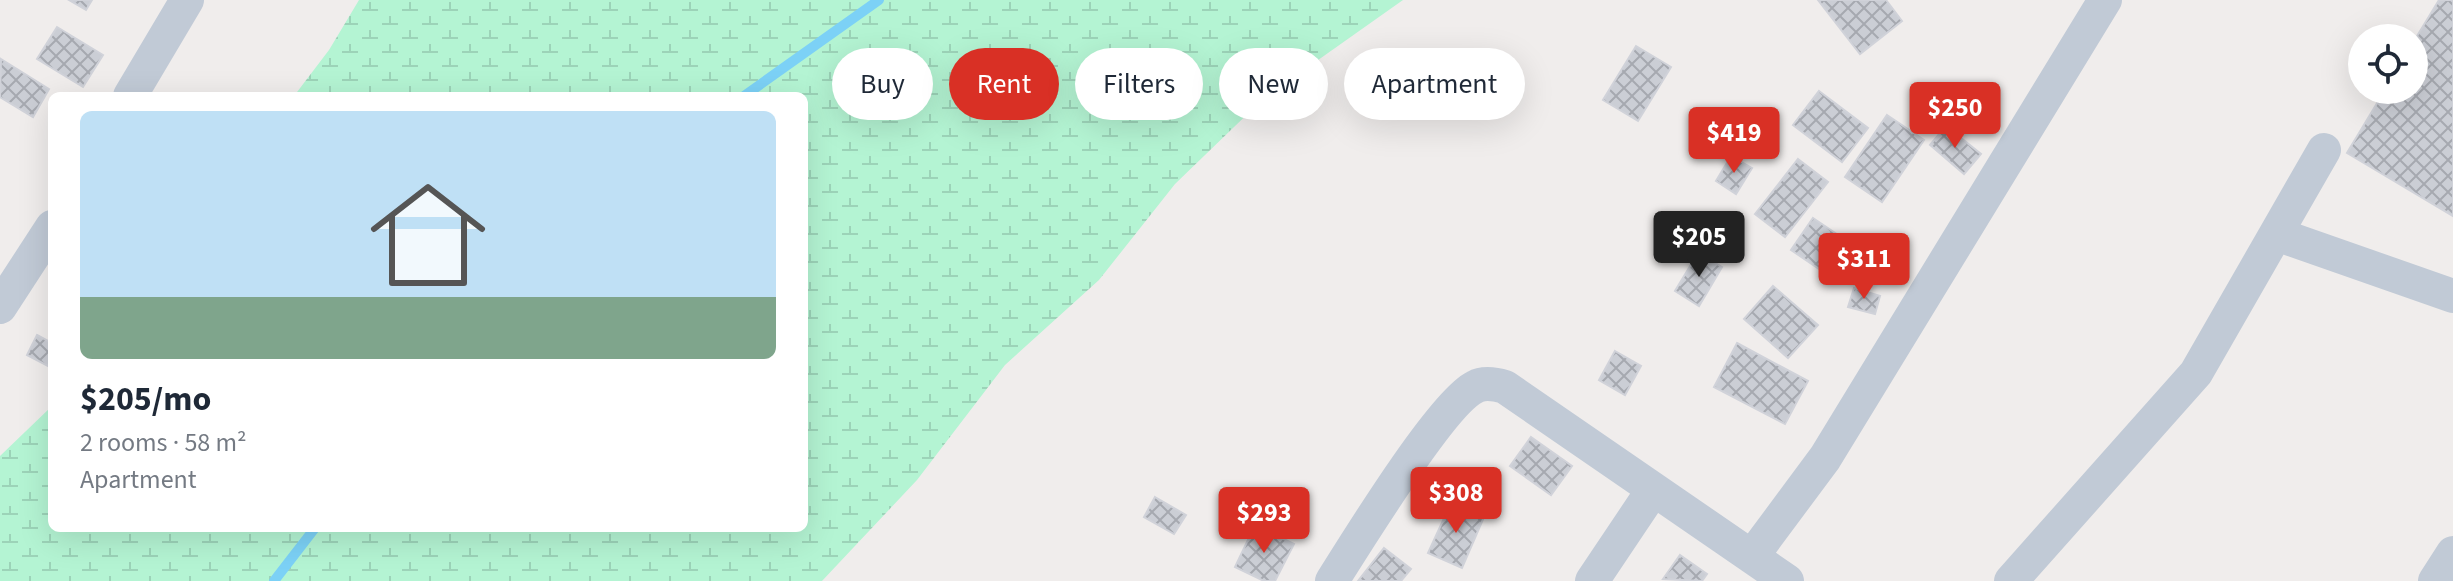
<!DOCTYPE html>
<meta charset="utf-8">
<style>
body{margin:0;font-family:"Source Sans 3",sans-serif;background:#f2f2f3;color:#1f2937;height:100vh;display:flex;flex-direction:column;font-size:30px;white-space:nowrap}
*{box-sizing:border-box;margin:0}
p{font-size:26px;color:#747a83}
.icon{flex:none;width:44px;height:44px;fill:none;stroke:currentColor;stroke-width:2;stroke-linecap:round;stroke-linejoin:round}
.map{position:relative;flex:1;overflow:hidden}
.side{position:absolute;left:48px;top:92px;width:760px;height:440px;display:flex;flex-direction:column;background:#fff;border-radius:12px;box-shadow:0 8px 32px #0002}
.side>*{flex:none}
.hud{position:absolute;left:832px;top:48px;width:760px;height:72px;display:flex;gap:16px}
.fabs{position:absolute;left:2348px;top:24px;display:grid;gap:16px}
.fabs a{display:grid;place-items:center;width:80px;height:80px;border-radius:50%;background:#fff;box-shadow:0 8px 32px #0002;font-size:40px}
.price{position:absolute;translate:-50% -68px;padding:0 18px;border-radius:8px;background:#d93025;color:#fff;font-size:26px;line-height:52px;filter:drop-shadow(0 2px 4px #0008)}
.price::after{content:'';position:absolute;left:50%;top:48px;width:24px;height:18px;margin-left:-12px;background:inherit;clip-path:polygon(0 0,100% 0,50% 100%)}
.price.active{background:#222;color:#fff}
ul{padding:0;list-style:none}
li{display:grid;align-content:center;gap:16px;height:424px;padding:0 32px}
li span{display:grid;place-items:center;height:248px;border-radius:12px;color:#555}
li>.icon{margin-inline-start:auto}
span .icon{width:144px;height:144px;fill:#fffc;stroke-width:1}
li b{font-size:34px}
.pill{padding:0 28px;border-radius:36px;background:#fff;box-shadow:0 8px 32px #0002;font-size:28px;line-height:72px}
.pill.active{background:#d93025;color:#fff}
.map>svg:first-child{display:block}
</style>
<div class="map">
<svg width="2453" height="581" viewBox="0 0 2453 581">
<defs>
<pattern id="wetland-marsh" width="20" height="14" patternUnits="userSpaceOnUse" patternTransform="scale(2)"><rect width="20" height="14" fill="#b4f4d3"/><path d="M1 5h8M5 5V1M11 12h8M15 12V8" fill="none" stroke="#9cd3b8"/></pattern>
<pattern id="building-cross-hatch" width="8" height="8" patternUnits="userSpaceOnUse" patternTransform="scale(2)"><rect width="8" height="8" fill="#cbced5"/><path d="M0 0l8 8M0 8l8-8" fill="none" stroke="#a6a9b0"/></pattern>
</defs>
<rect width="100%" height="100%" fill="#f0edec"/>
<path fill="url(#wetland-marsh)" d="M359,0H1403L1263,99L1175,184L1099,280L1005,365L917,480L822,581H0V456L52,406V528H804V96H294L329,50Z"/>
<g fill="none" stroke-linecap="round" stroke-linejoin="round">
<path stroke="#7cd1f6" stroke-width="10" d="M744,96L879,0
M274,581L315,528"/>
</g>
<path fill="url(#building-cross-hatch)" stroke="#d0d2d9" stroke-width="2" d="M69,0H92L86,10Z
M1818,0H1886L1902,21L1860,54Z
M2439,0H2453V216L2347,153L2385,90H2414V41Z
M57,27L103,55L83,87L37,59Z
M1636,46L1671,67L1638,121L1603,100Z
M1,59L49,89L33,117L0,97Z
M1819,91L1868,128L1842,162L1793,125Z
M1887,115L1924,140L1882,202L1845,177Z
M1946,126L1981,154L1964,174L1930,145Z
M1731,156L1752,168L1736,194L1716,181Z
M1798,159L1828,182L1785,237L1755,214Z
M1813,218L1856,247L1834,279L1791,250Z
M1698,253L1722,267L1699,306L1675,291Z
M1773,286L1818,325L1788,358L1744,319Z
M1854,288L1880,296L1875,314L1848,307Z
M37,335L52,343V368L27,355Z
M1737,343L1808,381L1785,424L1714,387Z
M1615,351L1641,366L1625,395L1599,380Z
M1531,437L1572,466L1551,495L1510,466Z
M1155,497L1186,515L1174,534L1144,517Z
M1451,503L1484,517L1462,568L1428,553Z
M1255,525L1294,544L1275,581H1264L1235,567Z
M1384,548L1411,569L1401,581H1358Z
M1680,555L1707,574L1702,581L1663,579Z"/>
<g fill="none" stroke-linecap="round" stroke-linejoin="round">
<path stroke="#c1cad6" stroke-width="34" d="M130,96L187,0
M2276,234L2453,296
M0,307L52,227
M1753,555L1825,458L2105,0
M1332,581C1356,543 1442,403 1475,387C1484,382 1495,384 1505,387L1787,581
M1592,581L1653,490
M2011,581L2196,373L2324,150
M2435,581L2453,553"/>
</g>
</svg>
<div class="fabs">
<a><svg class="icon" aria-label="locate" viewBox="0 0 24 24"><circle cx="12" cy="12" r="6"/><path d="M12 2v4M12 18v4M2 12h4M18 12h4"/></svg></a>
</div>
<b class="price" style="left:1955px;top:150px">$250</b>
<b class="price" style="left:1734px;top:175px">$419</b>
<b class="price active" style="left:1699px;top:279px">$205</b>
<b class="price" style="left:1864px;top:301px">$311</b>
<b class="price" style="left:1456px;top:535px">$308</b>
<b class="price" style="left:1264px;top:555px">$293</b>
<div class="hud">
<a class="pill">Buy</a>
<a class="pill active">Rent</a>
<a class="pill">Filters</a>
<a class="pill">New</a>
<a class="pill">Apartment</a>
</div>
<section class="side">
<ul>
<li><span style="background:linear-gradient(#bfe0f5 75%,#7fa58c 0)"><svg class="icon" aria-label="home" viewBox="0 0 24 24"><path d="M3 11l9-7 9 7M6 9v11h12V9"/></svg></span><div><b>$205/mo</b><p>2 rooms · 58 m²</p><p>Apartment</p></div></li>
</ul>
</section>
</div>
